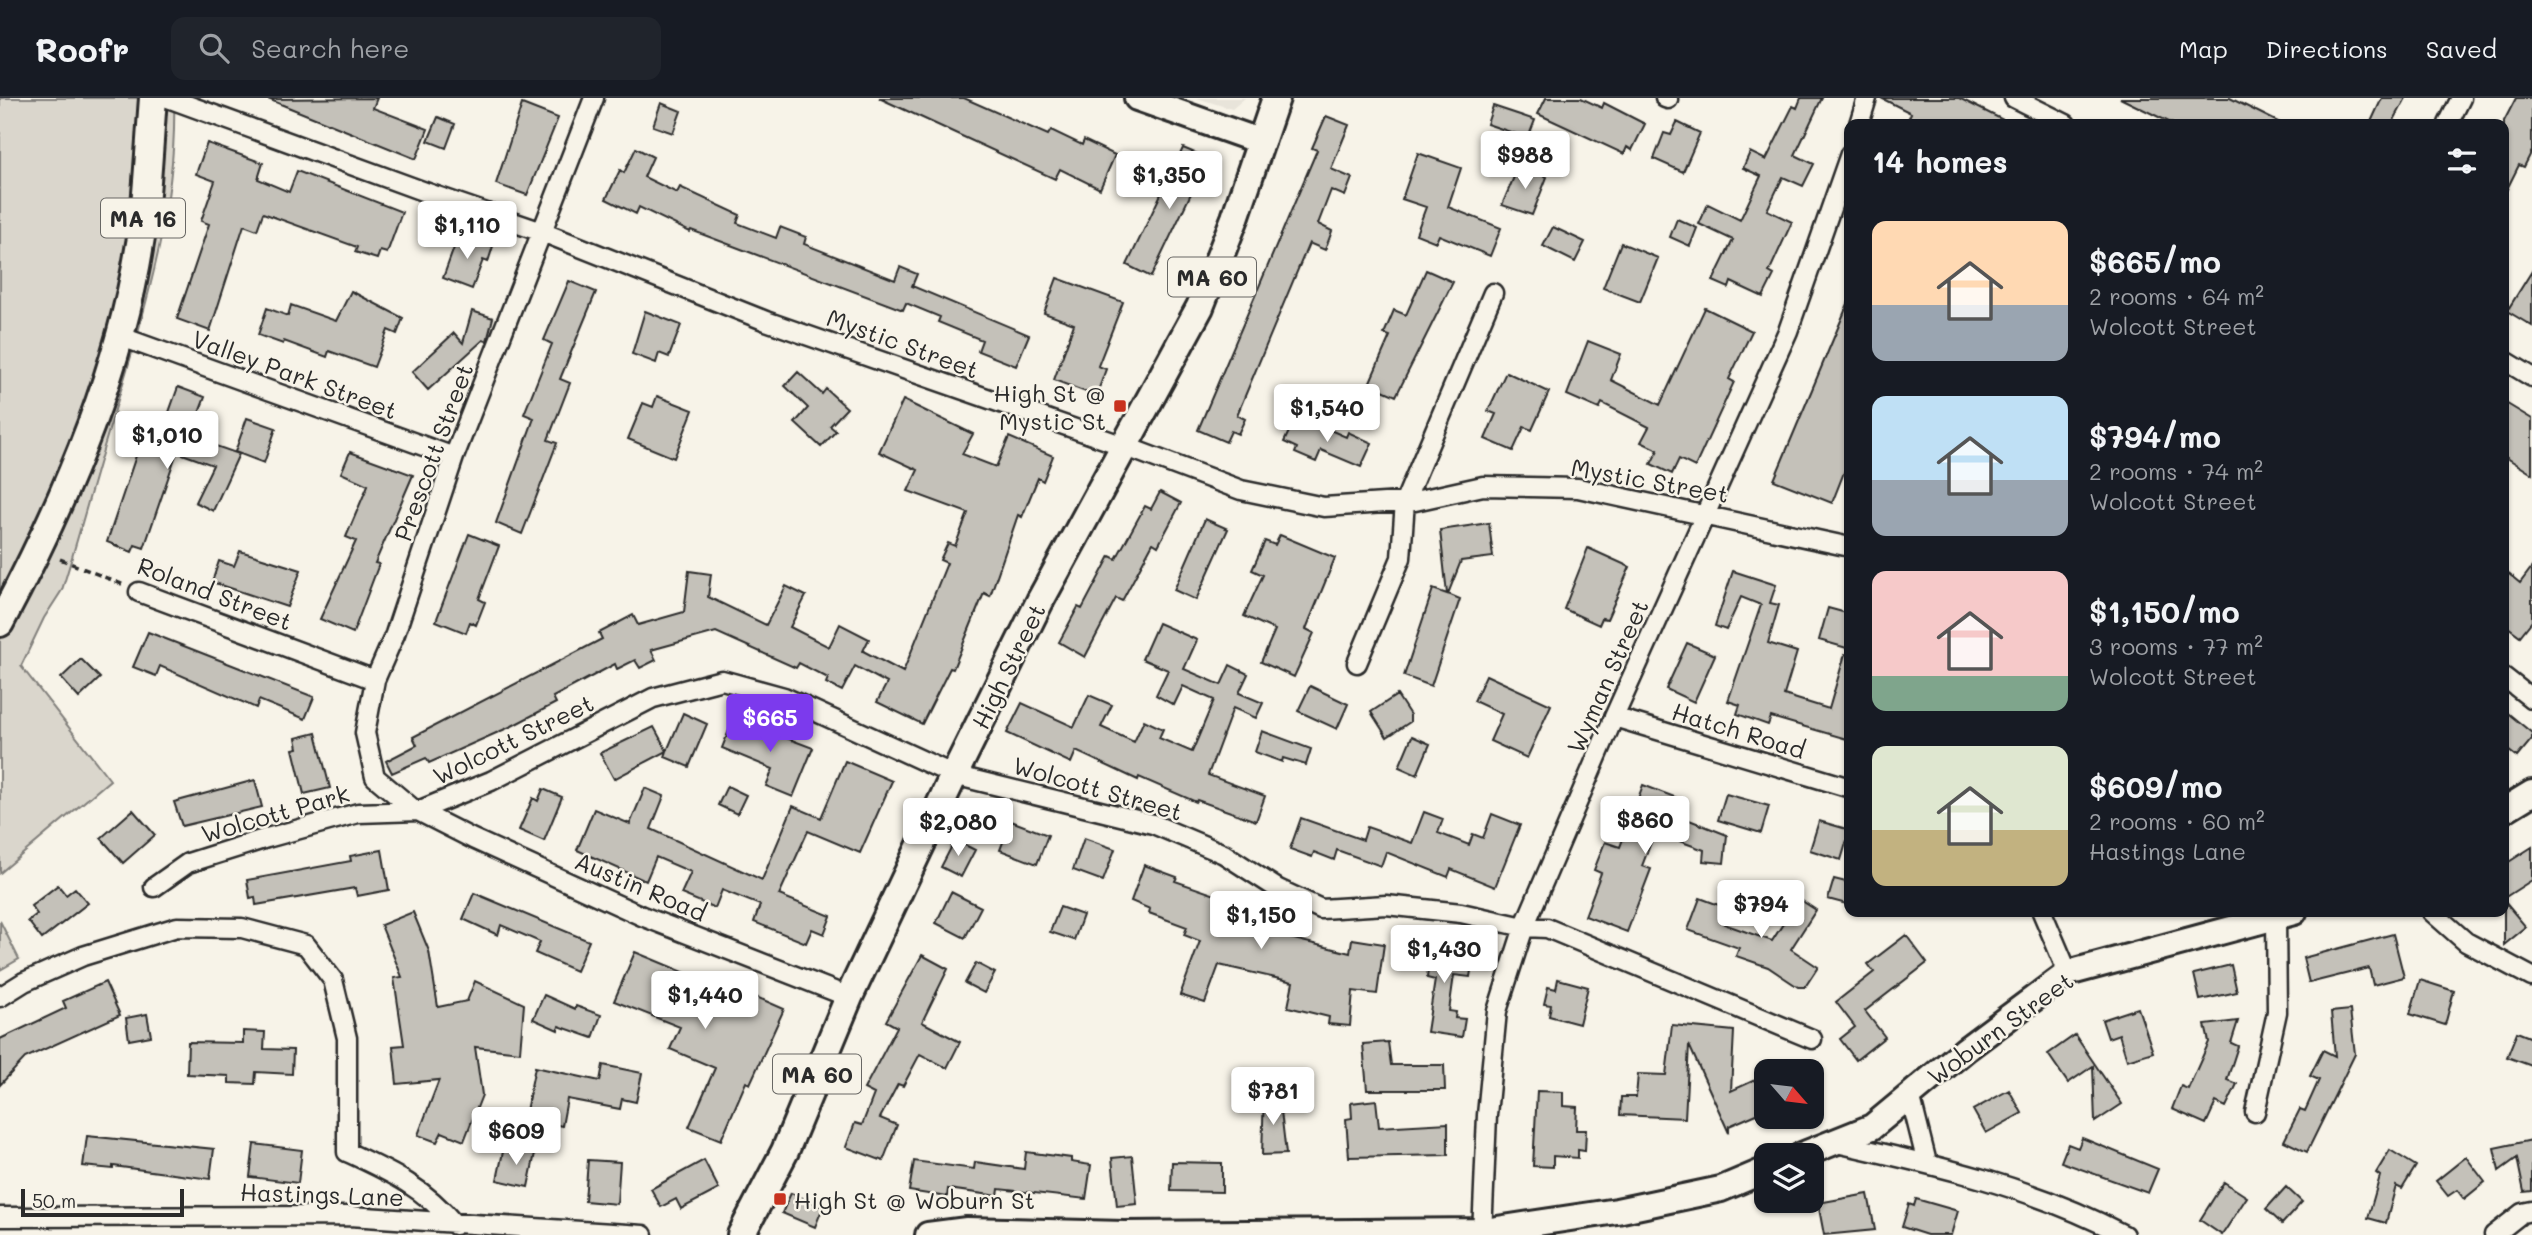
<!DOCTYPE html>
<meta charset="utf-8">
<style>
body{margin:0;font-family:Mali,sans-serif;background:#20242c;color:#f1f3f6;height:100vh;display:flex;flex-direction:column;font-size:26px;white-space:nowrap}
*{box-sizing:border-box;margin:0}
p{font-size:23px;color:#9ea1a6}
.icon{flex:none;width:38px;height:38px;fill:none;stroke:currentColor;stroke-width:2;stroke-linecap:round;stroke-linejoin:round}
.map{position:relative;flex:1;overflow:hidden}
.side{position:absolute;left:1844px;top:21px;width:665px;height:798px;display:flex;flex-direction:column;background:#171b24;border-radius:14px;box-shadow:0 2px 5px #0004}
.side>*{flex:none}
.needle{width:46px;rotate:118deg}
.fabs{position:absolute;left:1754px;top:961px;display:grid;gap:14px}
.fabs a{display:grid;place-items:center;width:70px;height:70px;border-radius:14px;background:#171b24;box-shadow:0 2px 5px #0004;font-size:35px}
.scale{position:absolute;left:21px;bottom:18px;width:163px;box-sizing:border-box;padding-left:7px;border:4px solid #2b2b2b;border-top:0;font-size:19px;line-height:24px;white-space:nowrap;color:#2b2b2b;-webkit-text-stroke:5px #f7f3e8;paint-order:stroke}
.price{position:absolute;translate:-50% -60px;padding:0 16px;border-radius:7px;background:#fff;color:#222;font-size:23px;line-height:46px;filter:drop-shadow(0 2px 4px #0008)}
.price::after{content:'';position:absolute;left:50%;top:42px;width:21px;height:16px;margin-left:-10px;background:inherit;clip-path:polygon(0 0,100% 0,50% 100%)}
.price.selected{background:#7c3aed;color:#fff}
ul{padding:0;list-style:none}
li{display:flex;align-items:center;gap:21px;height:175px;padding:0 28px}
li span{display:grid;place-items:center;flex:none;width:196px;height:140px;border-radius:14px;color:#555}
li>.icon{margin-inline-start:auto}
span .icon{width:84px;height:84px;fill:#fffc;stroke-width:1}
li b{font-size:30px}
h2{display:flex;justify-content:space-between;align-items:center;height:84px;padding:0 28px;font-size:30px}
header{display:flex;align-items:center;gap:42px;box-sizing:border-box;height:98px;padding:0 35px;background:#171b24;border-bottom:2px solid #363941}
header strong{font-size:33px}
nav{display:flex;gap:38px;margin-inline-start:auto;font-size:24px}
.search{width:490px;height:63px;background:#20242c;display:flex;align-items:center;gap:18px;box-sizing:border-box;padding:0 24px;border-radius:14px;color:#9ea1a6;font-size:26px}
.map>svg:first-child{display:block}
</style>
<header>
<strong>Roofr</strong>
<div class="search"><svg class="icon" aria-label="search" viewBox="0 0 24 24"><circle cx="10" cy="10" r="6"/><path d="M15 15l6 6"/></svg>Search here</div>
<nav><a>Map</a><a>Directions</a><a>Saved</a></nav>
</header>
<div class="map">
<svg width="2532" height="1137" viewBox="0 0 2532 1137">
<rect width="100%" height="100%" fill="#f7f3e8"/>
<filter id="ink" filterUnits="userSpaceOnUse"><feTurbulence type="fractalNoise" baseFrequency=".0143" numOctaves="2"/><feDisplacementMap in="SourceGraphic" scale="14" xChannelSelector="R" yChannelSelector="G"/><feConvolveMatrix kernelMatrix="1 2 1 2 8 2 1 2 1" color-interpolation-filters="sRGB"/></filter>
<g filter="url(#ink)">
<path fill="#e8e4da" d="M1197,0H1245L1232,11Z"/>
<path fill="#dad6cc" stroke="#82807c" stroke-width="2" d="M0,0H174C178,123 135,242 101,359C88,403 76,448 62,492L44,520L21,568L110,682L0,775Z
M0,823L19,861L0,872Z"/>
<path fill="#c4c1b9" stroke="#2b2b2b" stroke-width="2" d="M377,0L373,10L428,31L416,61L268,1Z
M879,0H964L1048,37L1051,32L1082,47L1084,42L1115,57L1100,91L1060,71L1055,81Z
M1546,0H1581L1602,10L1604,5L1645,26L1632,52L1627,49L1624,56L1538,16Z
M1801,0H1822L1795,57L1814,66L1803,88L1783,79L1767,112L1792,124L1769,174L1774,177L1763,199L1731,184L1729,190L1713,183L1733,142L1699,126L1708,106L1740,122L1761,78L1743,70L1750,54L1766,62L1793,8L1797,10Z
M1881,0H1959L2011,26H1906L1911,15Z
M2120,0H2230L2282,26H2173Z
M2382,0H2406L2392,26H2370Z
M2516,0H2532V53L2524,69L2519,67L2504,97V23Z
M661,5L681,13L673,35L653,28Z
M522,6L558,20L527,97L496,86Z
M1493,8L1535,22L1528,40L1487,26Z
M1326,18L1349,27L1331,71L1352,80L1345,98L1331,92L1318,126L1332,133L1325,152L1309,145L1237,317L1245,321L1238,336L1231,333L1226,344L1198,332L1317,52L1312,50Z
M438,19L455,26L446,50L428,43Z
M1677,24L1700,35L1683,74L1654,61L1664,35L1671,37Z
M207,45L263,65L258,81L289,94L297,73L402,114L387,155L380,153L377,161L355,154L357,149L263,115L257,132L244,127L210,233L177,221L209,126L201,123L215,83L196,76Z
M636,50L653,59L644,79L677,95L680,89L740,117L737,125L776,140L780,129L806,139L804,146L895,182L900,169L917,176L912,188L1029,237L1016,268L978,253L982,242L938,224L940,219L906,205L903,212L691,132L690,134L639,109L636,116L606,101L620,72L624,75Z
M1183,50L1212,62L1201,87L1196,85L1151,179L1127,167Z
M1418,55L1461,70L1448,109L1501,130L1490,158L1439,137L1436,144L1416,136L1426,109L1402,101Z
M1519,67L1547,79L1532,117L1502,107Z
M1677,121L1697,130L1690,148L1670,139Z
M1553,129L1585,144L1575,164L1543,148Z
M459,136L493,148L488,164L483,162L472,191L443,180Z
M1621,145L1658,160L1640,204L1603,190Z
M1426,172L1453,184L1396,298L1369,286L1390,238L1384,236L1394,212L1406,217Z
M2532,173V228L2507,213Z
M1057,180L1123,204L1098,268L1106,271L1098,293L1092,292L1091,296L1054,282L1074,226L1044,215Z
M569,183L596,194L560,281L570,285L548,342L557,345L522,436L496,425L534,320L524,316L552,246L544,242Z
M351,193L403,220L397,236L388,232L374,269L329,253L327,259L284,243L283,246L258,237L267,210L288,218L291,207L336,223Z
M1850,201V359L1832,405L1774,382Z
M1705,210L1752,233L1729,281L1734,284L1695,369L1679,361L1672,376L1651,366L1658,352L1641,344L1649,329L1602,305L1599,311L1567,297L1588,243L1621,256L1611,282L1660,307Z
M472,213L493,220L487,243L483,242L428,292L412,274L454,235L463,245Z
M645,213L681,227L669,259L659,255L656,265L632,256Z
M798,274L822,296L826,291L847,310L830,328L836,333L821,349L795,325L808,310L785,288Z
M1506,274L1549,294L1532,332L1524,329L1513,353L1485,341L1496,316L1488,313Z
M178,289L205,299L190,339L239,356L213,413L195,404L213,367L177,354L144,450L135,447L132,454L107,444L147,325L163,331Z
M657,298L693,312L674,360L628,341L643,305L653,309Z
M903,302L973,336L962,356L996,369L1009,339L1053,358L1043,383L1038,380L1022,419L1018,417L990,498L984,495L953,571L950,570L922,626L877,604L887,585L855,568L842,593L826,585L828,580L799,565L796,570L716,534L651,552L656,562L640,570L635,562L617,571L615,566L553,599L556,605L512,628L429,665L426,660L392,675L386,663L417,647L413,639L602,541L599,535L633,517L638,527L684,514L689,473L711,476L708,499L766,527L786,488L806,498L790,529L829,549L840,526L869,541L863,553L903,574L947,465L940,462L948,445L955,448L968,415L908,393L918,372L879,354Z
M2504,304L2532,321V376L2504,358Z
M247,320L276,330L264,365L235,354Z
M1305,321L1346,339L1348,334L1372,345L1361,369L1321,352L1316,364L1295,355L1297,350L1284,344L1291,329L1299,333Z
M350,354L413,377L375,465L379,466L353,535L320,521L356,443L346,439L368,387L341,375Z
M1160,394L1181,405L1158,448L1153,445L1122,503L1116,500L1085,559L1059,544L1078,509L1082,511L1110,458L1116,461L1145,408L1151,411Z
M1205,421L1228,431L1196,502L1174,492Z
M1489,425L1493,459L1461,463L1448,496L1460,501L1431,588L1404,578L1433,491L1447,496L1440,432Z
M469,436L499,448L479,501L485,504L476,527L470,524L466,535L436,523Z
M1280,437L1335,460L1306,531L1314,535L1294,579L1261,564L1275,532L1244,518L1263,477L1252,472L1265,443L1275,447Z
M1588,450L1630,469L1607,521L1602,520L1599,527L1564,511Z
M240,453L301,472L287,509L212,484L219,463L234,468Z
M2532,469V523L2520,538L2504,526V472L2520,485Z
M1733,473L1776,487L1770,505L1779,507L1768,545L1797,554L1784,597L1829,611L1845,556L1850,557V642L1771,619L1768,627L1737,616L1740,607L1728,603L1761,507L1741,499L1726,532L1715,528Z
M1828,510L1850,516V551L1819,542Z
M1158,525L1197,542L1184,571L1221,587L1230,567L1248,576L1239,595L1263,605L1256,620L1233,610L1208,677L1265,698L1256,723L1197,702L1196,704L1139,679L1138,682L1076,653L1071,665L1007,635L1022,605L1074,629L1089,597L1112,607L1101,629L1134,644L1144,622L1163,631L1159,640L1192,654L1214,602L1183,588L1174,607L1156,597L1168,572L1142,561Z
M148,534L314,599L305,621L259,602L256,610L160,568L156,578L133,569Z
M1687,545L1715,557L1694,604L1666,591Z
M81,561L100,580L79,600L61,580Z
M1486,577L1551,607L1527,660L1490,643L1502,616L1474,603Z
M1310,588L1348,606L1337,631L1298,613Z
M1397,597L1410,617V624L1387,639L1371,614Z
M2504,612L2532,635V641L2517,659L2504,649Z
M683,615L707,626L689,669L665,659L667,653L614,681L600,655L654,629L667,653Z
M734,620L813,650L793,699L766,688L773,671L722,650Z
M1262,633L1311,651L1306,667L1283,660L1282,664L1255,654Z
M316,635L330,690L304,696L293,651L298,650L296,640Z
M1412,638L1430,646L1417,677L1399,669Z
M845,663L892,683L860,755L808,733L779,797L831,818L824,836L812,831L806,845L754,824L760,807L722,792L715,810L681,796L691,774L656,759L646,783L577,752L594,711L630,726L645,690L664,698L651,731L762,782L793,708L821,720Z
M255,682L262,709L182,728L174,704Z
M1643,687L1685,703L1679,718L1727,737L1724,765L1703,763L1704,752L1655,734L1642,768L1651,771L1627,834L1585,818L1601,775L1594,772L1605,744L1620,749Z
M727,688L746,697L737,716L718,707Z
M543,691L562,699L544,743L519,732L533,700L538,703Z
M1726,696L1769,708L1761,735L1718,722Z
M133,712L155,737L123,765L101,740Z
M1424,714L1443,721L1438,735L1469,747L1473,736L1483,740L1492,716L1520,727L1495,789L1451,771L1448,779L1386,754L1381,768L1337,752L1334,762L1314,754L1312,759L1290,751L1301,720L1363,742L1367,729L1412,745Z
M1011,723L1048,737L1037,766L1000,752Z
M1819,723L1850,732L1841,762L1810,752Z
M1084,740L1115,751L1103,783L1073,772Z
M955,742L975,752L961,779L941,769Z
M2532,749V782L2504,800V767Z
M382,752L389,792L357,798L355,790L256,807L255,799L250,800L247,782L351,763L350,758Z
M1144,767L1177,779L1175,783L1230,802L1222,823L1350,855L1352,841L1384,846L1377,896L1353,893L1350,928L1328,926L1329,919L1288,909L1293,884L1219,867L1205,905L1180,897L1200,843L1184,837L1187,829L1149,815L1150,811L1131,803Z
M1834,781L1850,785V807L1828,801Z
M58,787L66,797L75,790L88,805L42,841L28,823L37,816L31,808Z
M951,794L981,809L965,840L936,825Z
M474,795L589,843L576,873L535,855L540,844L501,827L498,837L463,821Z
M1700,800L1730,811L1724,826L1772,843L1799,801L1816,812L1791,851L1818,869L1805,889H1798L1768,869L1736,858L1739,850L1688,832Z
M2504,803L2526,829L2504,847Z
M1060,809L1083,817L1074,842L1050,834Z
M413,814L429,853L438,909L467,903L475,883L524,906L520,954L475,949L482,997L464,1043L442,1034L437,1044L418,1037L439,982L397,986L393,948L404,947L394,880L402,879L381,827Z
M2393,836L2404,879L2373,887L2369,870L2309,885L2303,860Z
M1906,837L1927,865L1865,913L1885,939L1856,962L1840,941L1855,929L1836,904L1874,874L1868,866Z
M1419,845L1474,854L1470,879L1454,877L1449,913L1456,914L1455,920L1465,921L1462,939L1427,934L1435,882L1427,880L1428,871L1416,869Z
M635,854L736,896L738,891L784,911L750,986L746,984L721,1042L689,1029L715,970L670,951L680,929L614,903Z
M922,857L948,871L922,924L960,944L947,970L920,956L903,988L898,986L880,1020L897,1027L883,1063L846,1049L855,1025L862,1027L874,996L864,991L897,929L886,923Z
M976,865L995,875L984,895L965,885Z
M2231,867L2237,894L2200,902L2194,876Z
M1558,881L1588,889L1579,926L1549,918L1551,907L1544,906L1548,889L1556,891Z
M2420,882L2454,893L2445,927L2410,916Z
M105,884L120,917L25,960L0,987V941L66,910L63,903Z
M544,897L575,911L576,908L601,917L593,940L559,928L558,932L533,921Z
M2138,910L2153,954L2127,962L2119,936L2108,940L2102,922Z
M2350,912L2355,956L2307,1054L2284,1043L2300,1011L2305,1013L2319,982L2310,978L2323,952L2335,958L2331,914Z
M147,916L151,938L129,942L126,920Z
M2238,923L2231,945L2238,948L2227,982L2237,986L2226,1009L2216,1004L2206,1026L2172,1011L2181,988L2188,991L2209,944L2205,927Z
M1672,927L1734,933L1731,993L1766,977V1012L1729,1028V1035L1689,947L1685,1020L1620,1017L1621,999H1636L1638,976L1666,977Z
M243,933L265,934L264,951L293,952L292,976L256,974L255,986L229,985V978L187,976L188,944L243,945Z
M2517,934L2532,940V968L2507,959Z
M2075,937L2122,1006L2095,1024L2093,968L2068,985L2048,956Z
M1388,944L1391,967H1444L1445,992H1367L1363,946Z
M603,967L642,975L636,1004L622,1001L620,1011L567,1001L562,1028L535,1022L536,1015L526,1013L535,969L600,983Z
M2009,992L2022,1015L1986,1035L1973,1012Z
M1537,993L1563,994V1008L1577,1009L1576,1032H1586L1585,1053L1578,1052V1060L1553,1058V1069L1533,1068Z
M1264,996H1279L1286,1056L1262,1057Z
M1376,1002L1379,1029L1448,1025V1057L1349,1059L1346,1021L1352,1020L1351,1005Z
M87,1038L214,1051L210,1081L113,1068V1071L83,1068Z
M2082,1040L2158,1071L2148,1095L2061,1064L2068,1046L2078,1050Z
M2532,1042V1093L2524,1094L2517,1060L2499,1073L2494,1050Z
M254,1046L302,1052L298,1085L250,1079Z
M504,1049L535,1055L528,1089L497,1082Z
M2390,1052L2416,1068L2402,1091L2396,1088L2386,1125L2368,1120L2380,1078L2376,1075Z
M1026,1054L1071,1060V1064L1091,1067L1086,1101L999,1091L998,1098L948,1091L947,1099L909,1093L914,1063L974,1071L975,1064L1024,1071Z
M1132,1058L1137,1106L1117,1108L1112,1060Z
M2466,1059L2485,1084L2464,1101L2457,1092L2448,1098L2436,1083Z
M588,1062L620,1064L617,1106L585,1103Z
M704,1062L719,1091L681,1111L676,1101L661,1109L651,1091Z
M1172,1064L1222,1065V1094L1171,1093Z
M2224,1084L2247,1099L2222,1137L2200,1122Z
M2286,1089L2302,1104L2282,1126L2266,1111Z
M791,1095L823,1109L815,1129L782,1115Z
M1868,1096L1875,1132L1824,1137L1818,1105Z
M1916,1101L1958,1113L1951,1137H1927L1902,1129L1909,1106L1914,1108Z"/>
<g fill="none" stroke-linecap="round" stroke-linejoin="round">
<defs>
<path id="street" d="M168,0L428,95L542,134L766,223L1124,348L1241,392L1324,409L1415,403L1483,388L1578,390L1850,449
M594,0L454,359L395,536L375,582L365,635L375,679L412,710L473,741L642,818L849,899
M1665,0L1668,1
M2014,0L2066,26
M1859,26L1867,0
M2448,26L2461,0
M119,238L454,359
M2504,262L2532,279
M139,494L375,582
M1357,565L1401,460L1405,403L1493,195
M2504,579L2532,601
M1614,619L1850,690
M154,789L188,765L267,740L358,715L418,713L491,683L653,600L722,582L784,599L954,677L1153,726L1224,756L1278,791L1321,811L1386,807L1461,815L1524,829L1547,830L1812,941
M2042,814L2068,875
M2432,814L2466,844L2532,879
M0,899L24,884L83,858L177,829L242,830L306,847L333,882L347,940V1054C390,1074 424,1089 455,1127
M1910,997L1927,1065
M2255,1014L2277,914L2276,821L2272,814
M1832,1044C1932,1066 2034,1089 2124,1137
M0,1119L350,1118L643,1137
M1482,1137L1487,1017L1497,913L1524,829L1614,619L1788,233L1850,56
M2494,1137L2522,1115L2532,1113"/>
<path id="secondary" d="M1137,0L1262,44
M2504,712L2532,695
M1802,1057L1872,1029L1966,951L2068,875L2294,814
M928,1137L967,1132L1124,1136L1484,1133L1617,1113L1721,1091L1766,1072"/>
<path id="primary" d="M0,525C67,399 127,260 144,117C148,78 150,39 153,0
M741,1137L785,1053L849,899L954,677L1040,503L1200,209L1235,120L1276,0"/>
</defs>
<use href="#street" stroke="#2b2b2b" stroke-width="23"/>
<use href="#secondary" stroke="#2b2b2b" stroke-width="30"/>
<use href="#primary" stroke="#2b2b2b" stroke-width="32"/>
<path stroke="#2b2b2b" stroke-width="3.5" stroke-dasharray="7 5" stroke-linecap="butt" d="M60,461L124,487"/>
<use href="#street" stroke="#f7f3e8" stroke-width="18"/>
<use href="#secondary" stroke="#f7f3e8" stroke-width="24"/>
<use href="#primary" stroke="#f7f3e8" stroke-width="26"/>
</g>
</g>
<g fill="#c8321e" stroke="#f7f3e8" stroke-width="2.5">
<rect x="1113" y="301" width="14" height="14" rx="3.5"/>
<rect x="773" y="1094" width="14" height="14" rx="3.5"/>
</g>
<g text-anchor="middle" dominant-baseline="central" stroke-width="5" stroke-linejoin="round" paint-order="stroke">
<g fill="#f7f3e8" stroke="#686764" stroke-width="2">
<rect x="101" y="100.5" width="84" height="39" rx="5"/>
<rect x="1168" y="159.5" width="88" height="39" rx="5"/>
<rect x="773" y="956.5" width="88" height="39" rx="5"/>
</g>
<g font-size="23" font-weight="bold" fill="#2b2b2b">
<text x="143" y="120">MA 16</text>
<text x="1212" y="179">MA 60</text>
<text x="817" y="976">MA 60</text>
</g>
<g font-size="24" fill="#2b2b2b" stroke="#f7f3e8">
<text transform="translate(903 245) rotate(20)">Mystic Street</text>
<text transform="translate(295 276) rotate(20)">Valley Park Street</text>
<text transform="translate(433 354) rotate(-70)">Prescott Street</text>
<text transform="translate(1650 382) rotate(10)">Mystic Street</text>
<text transform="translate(215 495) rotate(21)">Roland Street</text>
<text transform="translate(1008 568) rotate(-64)">High Street</text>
<text transform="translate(1607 578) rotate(-66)">Wyman Street</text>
<text transform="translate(1739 632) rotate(17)">Hatch Road</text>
<text transform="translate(513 641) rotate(-26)">Wolcott Street</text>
<text transform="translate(1098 690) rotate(16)">Wolcott Street</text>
<text transform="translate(275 715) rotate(-16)">Wolcott Park</text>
<text transform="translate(641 788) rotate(23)">Austin Road</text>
<text transform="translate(2000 930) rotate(-36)">Woburn Street</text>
<text transform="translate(322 1096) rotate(2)">Hastings Lane</text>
</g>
<g font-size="24" fill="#2b2b2b" stroke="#f7f3e8" text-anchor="end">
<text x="1106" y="294">High St @<tspan x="1106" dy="28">Mystic St</tspan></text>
<text x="794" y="1101" text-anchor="start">High St @ Woburn St</text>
</g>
</g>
</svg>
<div class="fabs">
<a><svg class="needle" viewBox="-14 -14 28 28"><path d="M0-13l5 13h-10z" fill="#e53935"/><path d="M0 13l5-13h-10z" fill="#9ea1a6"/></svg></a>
<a><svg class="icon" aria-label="layers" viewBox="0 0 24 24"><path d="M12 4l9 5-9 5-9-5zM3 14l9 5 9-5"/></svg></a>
</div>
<div class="scale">50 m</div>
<b class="price" style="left:1525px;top:93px">$988</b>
<b class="price" style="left:1169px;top:113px">$1,350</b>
<b class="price" style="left:467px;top:163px">$1,110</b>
<b class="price" style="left:1327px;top:346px">$1,540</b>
<b class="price" style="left:167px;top:373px">$1,010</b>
<b class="price selected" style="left:770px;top:656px">$665</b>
<b class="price" style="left:1645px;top:758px">$860</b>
<b class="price" style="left:958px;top:760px">$2,080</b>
<b class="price" style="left:1761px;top:842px">$794</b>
<b class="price" style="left:1261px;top:853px">$1,150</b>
<b class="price" style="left:1444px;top:887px">$1,430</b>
<b class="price" style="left:705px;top:933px">$1,440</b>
<b class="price" style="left:1273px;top:1029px">$781</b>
<b class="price" style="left:516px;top:1069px">$609</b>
<section class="side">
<h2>14 homes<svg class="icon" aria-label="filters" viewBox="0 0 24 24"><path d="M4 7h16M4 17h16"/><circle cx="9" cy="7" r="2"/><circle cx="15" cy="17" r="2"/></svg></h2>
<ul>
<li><span style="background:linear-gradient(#ffd9b3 60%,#9aa5b1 0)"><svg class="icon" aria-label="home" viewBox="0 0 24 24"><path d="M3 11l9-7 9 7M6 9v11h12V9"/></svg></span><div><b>$665/mo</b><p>2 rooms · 64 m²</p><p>Wolcott Street</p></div></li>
<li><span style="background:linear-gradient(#bfe0f5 60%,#9aa5b1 0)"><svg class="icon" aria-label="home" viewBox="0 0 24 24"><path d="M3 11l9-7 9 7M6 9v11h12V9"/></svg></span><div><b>$794/mo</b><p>2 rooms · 74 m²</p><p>Wolcott Street</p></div></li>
<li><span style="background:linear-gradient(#f6c9c9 75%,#7fa58c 0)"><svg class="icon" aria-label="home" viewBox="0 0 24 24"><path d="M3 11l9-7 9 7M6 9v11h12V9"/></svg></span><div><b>$1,150/mo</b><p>3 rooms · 77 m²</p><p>Wolcott Street</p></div></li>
<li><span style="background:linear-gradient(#dfe7d0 60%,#c2b280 0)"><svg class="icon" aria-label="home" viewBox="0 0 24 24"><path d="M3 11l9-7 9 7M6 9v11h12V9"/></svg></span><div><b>$609/mo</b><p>2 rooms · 60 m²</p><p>Hastings Lane</p></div></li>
</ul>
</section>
</div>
